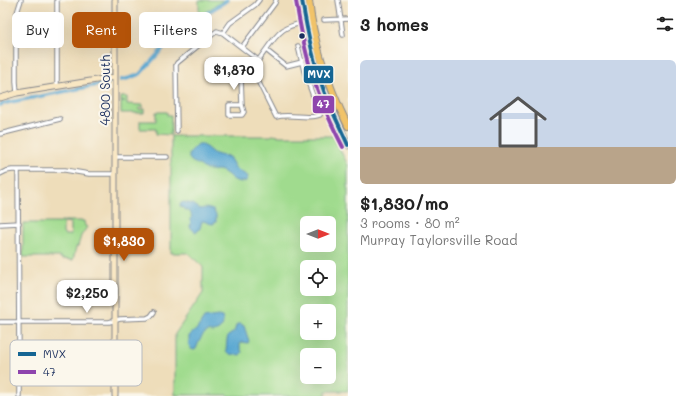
<!DOCTYPE html>
<meta charset="utf-8">
<style>
body{margin:0;font-family:Mali,sans-serif;background:#f2f2f2;color:#222;height:100vh;display:flex;flex-direction:column;font-size:15px;white-space:nowrap}
*{box-sizing:border-box;margin:0}
p{font-size:13px;color:#767676}
.icon{flex:none;width:22px;height:22px;fill:none;stroke:currentColor;stroke-width:2;stroke-linecap:round;stroke-linejoin:round}
.map{position:relative;flex:1;overflow:hidden}
.drawer{display:flex;flex-direction:column;background:#fff;width:340px}
.drawer>*{flex:none}
.top-card{position:absolute;left:12px;top:12px;width:276px;height:36px;display:flex;gap:8px}
.needle{width:26px;rotate:90deg}
.tools{position:absolute;left:300px;top:216px;display:grid;gap:8px}
.tools a{display:grid;place-items:center;width:36px;height:36px;border-radius:6px;background:#fff;box-shadow:0 4px 16px #0002;font-size:20px}
.price{position:absolute;translate:-50% -34px;padding:0 9px;border-radius:8px;background:#fff;color:#222;font-size:13px;line-height:26px;filter:drop-shadow(0 1px 2px #0008)}
.price::after{content:'';position:absolute;left:50%;top:24px;width:12px;height:9px;margin-left:-6px;background:inherit;clip-path:polygon(0 0,100% 0,50% 100%)}
.price.on{background:#b45309;color:#fff}
ul{padding:0;list-style:none}
li{display:grid;align-content:center;gap:8px;height:212px;padding:0 12px}
li+li{border-top:1px solid #e0e0e0}
li span{display:grid;place-items:center;height:124px;border-radius:6px;color:#555}
li>.icon{margin-inline-start:auto}
span .icon{width:72px;height:72px;fill:#fffc;stroke-width:1}
li b{font-size:17px}
h2{display:flex;justify-content:space-between;align-items:center;height:48px;padding:0 12px;font-size:17px}
.chip{padding:0 14px;border-radius:6px;background:#fff;box-shadow:0 4px 16px #0002;font-size:14px;line-height:36px}
.chip.on{background:#b45309;color:#fff}
main{display:flex;flex:1;min-height:0}
.map>svg:first-child{display:block}
</style>
<main>
<div class="map">
<svg width="348" height="396" viewBox="0 0 348 396">
<rect width="100%" height="100%" fill="#fbf7ec"/>
<filter id="ink" filterUnits="userSpaceOnUse"><feTurbulence type="fractalNoise" baseFrequency=".025" numOctaves="2"/><feDisplacementMap in="SourceGraphic" scale="8" xChannelSelector="R" yChannelSelector="G"/><feConvolveMatrix kernelMatrix="1 2 1 2 8 2 1 2 1" color-interpolation-filters="sRGB"/></filter>
<filter id="wash" filterUnits="userSpaceOnUse"><feTurbulence type="fractalNoise" baseFrequency=".012" numOctaves="4" result="noise"/><feDisplacementMap in="SourceGraphic" scale="16" xChannelSelector="R" yChannelSelector="G"/><feGaussianBlur stdDeviation="0.9" result="paint"/><feColorMatrix in="noise" values="0 0 0 0 0 0 0 0 0 0 0 0 0 0 0 0 0 1.4 0 .05"/><feComposite in="paint" operator="in"/></filter>
<g filter="url(#wash)">
<rect width="100%" height="100%" fill="#eeddba"/>
<path fill="#a0db8e" stroke="#5e8576" fill-rule="evenodd" d="M199,0H224L199,16Z
M121,97H127V104L143,105V108L140,107L138,109L140,110L144,109V113H121V101H125H121Z
M156,112H167V115H171V135L156,134V129H140V121H156Z
M272,135L280,136H333L348,165V391H326V396H227V395H175V334L203,293V267L188,253H171V136H271ZM307,223H329V245H307ZM307,267H329V289H307ZM307,311H329V333H307ZM307,355H329V377H307Z
M61,221H63V233L64,235H71V223L64,222V221H84L85,226L87,227L81,236L78,246L76,247L73,260L61,259V257H23V223H61Z"/>
<path fill="#59a7d2" stroke="#3a6b98" d="M198,144H202L213,153L219,155L229,157L236,169L246,175L248,176L247,180L244,182C231,182 232,176 222,171C218,169 214,171 210,170C204,170 203,167 199,165C194,162 192,163 189,158V153Z
M184,202L193,204L200,209L206,208L213,210L216,215V222L213,224C209,224 206,221 202,221L200,228L197,232L194,231L190,227C192,212 194,215 181,207L180,205L181,203Z
M218,316L222,317C225,324 221,331 213,332C211,332 209,331 207,332C201,335 198,344 196,349L194,350L191,349L189,345V336L197,329L204,318Z
M237,324H241L244,326L249,341L248,343L242,342L240,343V348L242,352L240,355L229,354L226,351L227,340L228,336L234,332L236,326Z"/>
<g fill="none" stroke-linecap="round" stroke-linejoin="round">
<path stroke="#59a7d2" stroke-width="3.5" d="M121,80L130,78L140,74L175,35L196,20L223,3L227,0
M0,105L6,103L108,83"/>
</g>
</g>
<g filter="url(#ink)">
<g fill="none" stroke-linecap="round" stroke-linejoin="round">
<defs>
<path id="street" d="M57,0V87
M338,0L343,35
M324,20L348,19
M223,33L230,23L255,5L259,0
M242,47L275,3L276,0
M266,50L286,66L302,62
M251,69L256,77L276,117C290,113 308,120 320,115L304,71L298,46
M220 76a3 3 0 1 1 6 0a3 3 0 1 1-6 0Z
M241,76L242,105L244,112L242,115H229V105H242
M226,77C231,77 237,78 241,76C259,67 268,41 283,30C290,25 298,24 307,22
M17,93L16,82V16L21,0
M177,131L176,65L177,63L204,41L217,31L223,33L258,60
M0,134L60,119
M115,157H167
M18,170L19,360V396
M0,174L6,171L12,170H65L89,174H115
M0,224L19,223
M0,322H109L120,319L147,318L151,316L154,312"/>
<path id="secondary" d="M115,0V396
M0,98L17,93L115,77"/>
<path id="primary" d="M302,0C306,31 313,62 324,91C331,109 340,127 348,145
M309,0C313,44 329,87 348,126"/>
</defs>
<use href="#street" stroke="#84868c" stroke-width="5.5"/>
<use href="#secondary" stroke="#84868c" stroke-width="7"/>
<use href="#primary" stroke="#84868c" stroke-width="8"/>
<use href="#street" stroke="#fff" stroke-width="3.5"/>
<use href="#secondary" stroke="#f9e7c3" stroke-width="5"/>
<use href="#primary" stroke="#f1c369" stroke-width="6"/>
<defs>
<path id="bus-1" d="M302,0C307,31 313,61 324,91C331,109 340,127 348,145"/>
<path id="bus-2" d="M296,1C301,32 307,64 319,94C326,112 334,130 343,147"/>
</defs>
<use href="#bus-1" stroke="#fbf7ec" stroke-width="7"/>
<use href="#bus-2" stroke="#fbf7ec" stroke-width="7"/>
<use href="#bus-1" stroke="#156593" stroke-width="4"/>
<use href="#bus-2" stroke="#8e44ad" stroke-width="4"/>
</g>
</g>
<circle fill="#1b2f5e" stroke="#fbf7ec" stroke-width="1.5" cx="302" cy="36" r="3.5"/>
<g text-anchor="middle" dominant-baseline="central" stroke-width="4" stroke-linejoin="round" paint-order="stroke">
<g font-size="13" fill="#1b2f5e" stroke="#fbf7ec">
<text transform="translate(104 90) rotate(-90)">4800 South</text>
</g>
</g>
<rect x="10" y="340" width="132" height="46" rx="6" fill="#fbf7ec" stroke="#b8bbc1" stroke-width="1"/>
<rect x="18" y="352" width="18" height="4" fill="#156593"/>
<rect x="18" y="370" width="18" height="4" fill="#8e44ad"/>
<g font-size="11" fill="#1b2f5e">
<text x="43" y="358">MVX</text>
<text x="43" y="376">47</text>
</g>
<g stroke="#fbf7ec" stroke-width="1.5">
<rect x="303" y="65" width="31" height="19" rx="4" fill="#156593"/>
<rect x="312" y="95" width="23" height="19" rx="4" fill="#8e44ad"/>
</g>
<g font-size="11" text-anchor="middle" font-weight="bold" fill="#fff">
<text x="319" y="78">MVX</text>
<text x="323" y="108">47</text>
</g>
</svg>
<div class="tools">
<a><svg class="needle" viewBox="-14 -14 28 28"><path d="M0-13l5 13h-10z" fill="#e53935"/><path d="M0 13l5-13h-10z" fill="#767676"/></svg></a>
<a><svg class="icon" aria-label="locate" viewBox="0 0 24 24"><circle cx="12" cy="12" r="6"/><path d="M12 2v4M12 18v4M2 12h4M18 12h4"/></svg></a>
<a>+</a>
<a>−</a>
</div>
<b class="price" style="left:234px;top:91px">$1,870</b>
<b class="price on" style="left:124px;top:262px">$1,830</b>
<b class="price" style="left:87px;top:314px">$2,250</b>
<div class="top-card">
<a class="chip">Buy</a>
<a class="chip on">Rent</a>
<a class="chip">Filters</a>
</div>
</div>
<section class="drawer">
<h2>3 homes<svg class="icon" aria-label="filters" viewBox="0 0 24 24"><path d="M4 7h16M4 17h16"/><circle cx="9" cy="7" r="2"/><circle cx="15" cy="17" r="2"/></svg></h2>
<ul>
<li><span style="background:linear-gradient(#c9d6e8 70%,#b9a48a 0)"><svg class="icon" aria-label="home" viewBox="0 0 24 24"><path d="M3 11l9-7 9 7M6 9v11h12V9"/></svg></span><div><b>$1,830/mo</b><p>3 rooms · 80 m²</p><p>Murray Taylorsville Road</p></div></li>
</ul>
</section>
</main>
